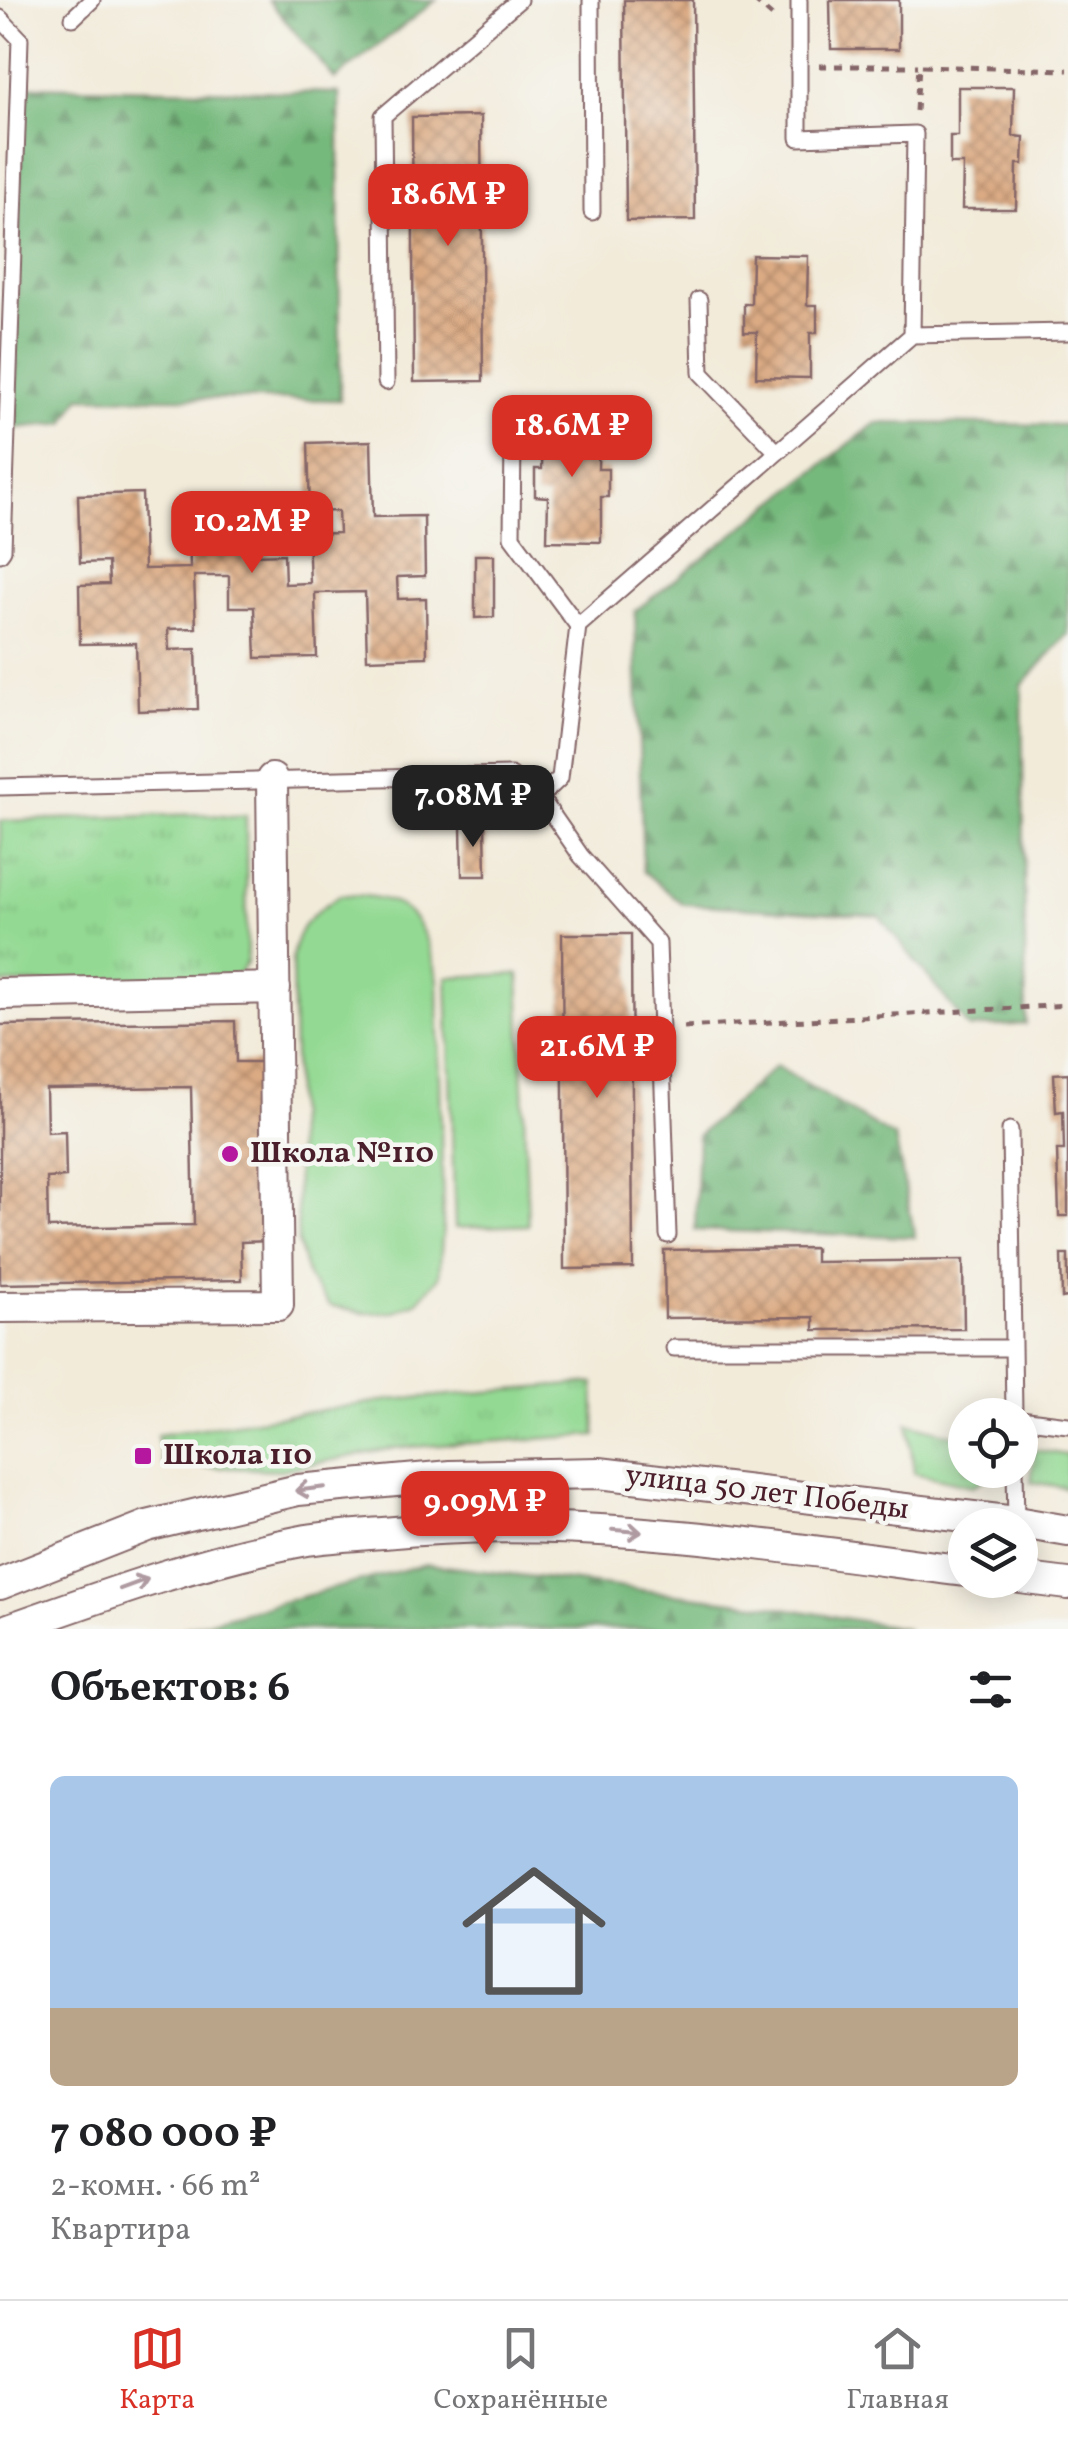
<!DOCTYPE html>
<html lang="ru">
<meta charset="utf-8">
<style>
body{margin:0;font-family:Vollkorn,serif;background:#f2f2f2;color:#202124;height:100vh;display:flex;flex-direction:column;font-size:38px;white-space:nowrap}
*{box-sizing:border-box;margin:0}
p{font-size:32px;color:#757577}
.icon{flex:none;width:55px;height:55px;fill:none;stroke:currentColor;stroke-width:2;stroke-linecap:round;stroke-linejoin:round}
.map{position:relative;height:1629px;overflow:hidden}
.drawer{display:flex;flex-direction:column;background:#fff;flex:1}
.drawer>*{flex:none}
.tools{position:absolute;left:948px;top:1398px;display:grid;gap:20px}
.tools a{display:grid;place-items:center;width:90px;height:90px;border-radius:50%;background:#fff;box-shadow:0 5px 25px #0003;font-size:50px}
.price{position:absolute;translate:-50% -85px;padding:0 22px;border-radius:20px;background:#d93025;color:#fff;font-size:32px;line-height:65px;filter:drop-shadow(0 2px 5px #0008)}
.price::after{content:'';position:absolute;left:50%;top:60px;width:30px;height:22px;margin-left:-15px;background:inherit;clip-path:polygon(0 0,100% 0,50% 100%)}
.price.active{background:#222;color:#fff}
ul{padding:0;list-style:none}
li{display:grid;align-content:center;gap:20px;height:530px;padding:0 50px}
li+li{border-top:2px solid #e0e0e0}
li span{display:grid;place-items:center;height:310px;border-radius:15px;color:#555}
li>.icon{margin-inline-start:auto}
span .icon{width:180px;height:180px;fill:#fffc;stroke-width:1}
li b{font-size:42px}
h2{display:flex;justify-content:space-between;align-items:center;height:120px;padding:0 50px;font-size:42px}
.tabs{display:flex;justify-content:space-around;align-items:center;height:140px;border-top:2px solid #e0e0e0;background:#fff;font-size:28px;color:#757577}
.tabs a{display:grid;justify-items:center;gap:5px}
.tabs .active{color:#d93025}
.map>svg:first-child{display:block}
</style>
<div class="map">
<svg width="1068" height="1629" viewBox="0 0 1068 1629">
<defs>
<pattern id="grass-tufts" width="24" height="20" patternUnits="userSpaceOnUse" patternTransform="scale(2.5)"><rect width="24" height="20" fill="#93d993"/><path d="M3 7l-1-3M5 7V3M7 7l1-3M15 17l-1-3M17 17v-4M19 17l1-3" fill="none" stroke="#80ba7f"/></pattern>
<pattern id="forest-firs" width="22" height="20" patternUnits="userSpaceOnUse" patternTransform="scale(2.5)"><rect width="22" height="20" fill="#76b97d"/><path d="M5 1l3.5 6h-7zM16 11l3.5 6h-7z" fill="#639667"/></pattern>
<pattern id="building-cross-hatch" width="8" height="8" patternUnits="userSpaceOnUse" patternTransform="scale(2.5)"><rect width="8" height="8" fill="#dbab84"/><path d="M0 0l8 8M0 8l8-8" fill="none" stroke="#b48b6c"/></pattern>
</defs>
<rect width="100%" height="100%" fill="#f6f6f2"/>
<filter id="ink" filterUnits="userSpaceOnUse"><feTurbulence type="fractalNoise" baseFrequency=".01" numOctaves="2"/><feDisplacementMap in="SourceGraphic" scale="20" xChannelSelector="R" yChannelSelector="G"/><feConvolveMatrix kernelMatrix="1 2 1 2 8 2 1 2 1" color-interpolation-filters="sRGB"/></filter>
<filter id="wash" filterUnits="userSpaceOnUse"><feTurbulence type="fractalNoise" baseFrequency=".0048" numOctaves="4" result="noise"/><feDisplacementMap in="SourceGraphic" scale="40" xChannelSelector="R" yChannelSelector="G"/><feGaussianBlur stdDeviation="2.25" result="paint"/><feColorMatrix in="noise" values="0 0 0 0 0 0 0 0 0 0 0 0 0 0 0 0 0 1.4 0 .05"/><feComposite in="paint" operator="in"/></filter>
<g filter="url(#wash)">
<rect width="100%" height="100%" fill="#f2ebda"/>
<path fill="url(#grass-tufts)" stroke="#6e7c5f" stroke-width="2.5" d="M201,814L232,817L246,815L247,962L234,981L0,984V821Z
M594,1383L596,1435L395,1448L281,1470L163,1465L157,1435L390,1400Z
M908,1423L965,1438V1470H992L991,1476L973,1486L914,1473Z
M1035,1450L1068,1455V1488L1031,1482Z"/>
<path fill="url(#forest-firs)" stroke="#606c54" stroke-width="2.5" d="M268,0H436L335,79Z
M22,86L339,93L340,400L80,397L65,423L14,428Z
M876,423L1068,425V634L1022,685L1026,1024L969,1028L879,916L683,904L643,871L635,611Z
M776,1066L895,1138L915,1237L695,1230L698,1135Z
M426,1564L766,1605L908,1629H180Z"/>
<path fill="#93d993" stroke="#6e7c5f" stroke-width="2.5" d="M340,895C409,894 423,916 438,980L443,1225L439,1277L418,1301L394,1312L366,1313L330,1306L308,1278L298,1243L292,958C298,923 311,915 340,895Z
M519,974L528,1225L455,1228L447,977Z"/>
<g id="blocks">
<path fill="url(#building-cross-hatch)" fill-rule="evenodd" d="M624,0H693L695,220L626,221Z
M830,0H899V49H831Z
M958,87H1014L1013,136L1024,137L1023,164H1017L1016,209H962L963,164H950V136H958Z
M481,116L483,381L414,382L412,117Z
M752,255L808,256L807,305H817V333H810V378L756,377L757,332H744V304H751Z
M543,420H599L598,469H608V497H601V542L547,541L548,497L535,496V469H542Z
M371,441L373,517L424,516L425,576L397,577L398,599L426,598L427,657L367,659L365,592L315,593L317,657L256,658L254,607H229V576H194L196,628L168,629L169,650L196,649L198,709L138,711L136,643L80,644L79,585L109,584L108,562L80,563L78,495L142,493L144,569L190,568L188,501L255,499L256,555L284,554L285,584L310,583L308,534L339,533L338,511L310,512L308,443Z
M475,555H494V617L475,618Z
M461,825H485L486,876H462Z
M562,934H631L633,1268L564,1269Z
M235,1021L236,1062H266L269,1241L241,1242L242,1280L0,1284V1025ZM191,1087L194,1225L48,1228L47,1178L66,1177L65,1131L47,1132L46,1089Z
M1068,1073V1216H1059L1057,1150H1064L1063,1111L1056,1112L1054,1074Z
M815,1248V1262L963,1260L964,1329L814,1330V1317L665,1318L664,1250Z
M1061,1255H1068V1297L1062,1298Z"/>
</g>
</g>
<g filter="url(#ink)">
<use href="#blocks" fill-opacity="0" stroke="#856668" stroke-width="2.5"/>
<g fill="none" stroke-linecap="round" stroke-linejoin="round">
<defs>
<path id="lane" d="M591,0L592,212
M799,0V138L915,134L912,335L1068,332
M0,18L20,39L3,550L0,554
M73,18L92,0
M699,300L701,373L777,452
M386,382L383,116L519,0
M513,438L512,537L578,626
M0,787L511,775L540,797L581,856L658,943L668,1235
M540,797L560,778L578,626L912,335
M1010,1130L1014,1415
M674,1348H1013
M1020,1419L1068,1425
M1015,1470L1016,1522"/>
<path id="street" d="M0,994L275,988
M0,1307L278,1305L272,779
M1020,1578L1068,1584
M0,1584L147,1526L298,1490L450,1476L599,1473L1016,1522L1068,1531
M9,1629C107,1594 204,1559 307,1540C332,1536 358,1535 383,1533C578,1514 771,1546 965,1571"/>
</defs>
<use href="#lane" stroke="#856668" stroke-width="19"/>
<use href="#street" stroke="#856668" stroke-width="34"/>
<path stroke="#856668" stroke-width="5" stroke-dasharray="8 8" stroke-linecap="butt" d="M754,0L778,21
M819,66H918
M916,111L919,66L1068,70
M684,1027L1068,1005"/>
<use href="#lane" stroke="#fff" stroke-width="15"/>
<use href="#street" stroke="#fff" stroke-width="30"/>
</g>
<defs><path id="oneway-shaft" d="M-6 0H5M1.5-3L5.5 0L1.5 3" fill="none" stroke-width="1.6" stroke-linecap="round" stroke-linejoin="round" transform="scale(2.5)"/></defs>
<g stroke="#ae9aa0">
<use href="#oneway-shaft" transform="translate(310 1489) rotate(173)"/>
<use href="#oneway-shaft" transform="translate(627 1531) rotate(5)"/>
<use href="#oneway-shaft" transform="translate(134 1584) rotate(-20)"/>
</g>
</g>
<g fill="#b5179e" stroke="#f6f6f2" stroke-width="4">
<circle cx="230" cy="1154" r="10"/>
<rect x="133" y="1446" width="20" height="20" rx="5"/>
</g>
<g text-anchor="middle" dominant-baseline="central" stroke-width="9" stroke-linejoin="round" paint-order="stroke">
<g font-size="30" font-weight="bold" fill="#4a1f2b" stroke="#f6f6f2" text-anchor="start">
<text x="250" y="1154">Школа №110</text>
<text x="163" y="1456">Школа 110</text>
</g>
<g font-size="30" fill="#4a1f2b" stroke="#f6f6f2">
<text transform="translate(767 1493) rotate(7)">улица 50 лет Победы</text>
</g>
</g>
</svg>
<div class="tools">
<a><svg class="icon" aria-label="locate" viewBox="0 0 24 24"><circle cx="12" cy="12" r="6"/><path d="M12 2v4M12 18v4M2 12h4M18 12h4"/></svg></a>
<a><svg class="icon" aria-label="layers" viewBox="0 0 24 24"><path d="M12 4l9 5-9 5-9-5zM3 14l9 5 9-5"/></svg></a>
</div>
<b class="price" style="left:448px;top:249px">18.6M ₽</b>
<b class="price" style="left:572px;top:480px">18.6M ₽</b>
<b class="price" style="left:252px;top:576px">10.2M ₽</b>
<b class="price active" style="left:473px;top:850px">7.08M ₽</b>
<b class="price" style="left:597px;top:1101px">21.6M ₽</b>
<b class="price" style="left:485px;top:1556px">9.09M ₽</b>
</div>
<section class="drawer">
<h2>Объектов: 6<svg class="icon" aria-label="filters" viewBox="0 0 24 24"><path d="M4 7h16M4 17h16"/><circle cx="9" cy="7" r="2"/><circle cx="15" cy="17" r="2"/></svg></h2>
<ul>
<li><span style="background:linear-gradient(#a9c7e8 75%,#b9a48a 0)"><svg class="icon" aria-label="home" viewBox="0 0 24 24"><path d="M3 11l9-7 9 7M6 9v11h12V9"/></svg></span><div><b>7 080 000 ₽</b><p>2-комн. · 66 m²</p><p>Квартира</p></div></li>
</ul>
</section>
<nav class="tabs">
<a class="active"><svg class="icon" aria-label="map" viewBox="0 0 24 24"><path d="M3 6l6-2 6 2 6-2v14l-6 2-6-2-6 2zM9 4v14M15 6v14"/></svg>Карта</a>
<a><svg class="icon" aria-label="saved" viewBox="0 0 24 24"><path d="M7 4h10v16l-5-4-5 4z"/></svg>Сохранённые</a>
<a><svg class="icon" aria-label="home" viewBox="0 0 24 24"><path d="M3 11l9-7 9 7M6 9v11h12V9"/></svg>Главная</a>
</nav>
